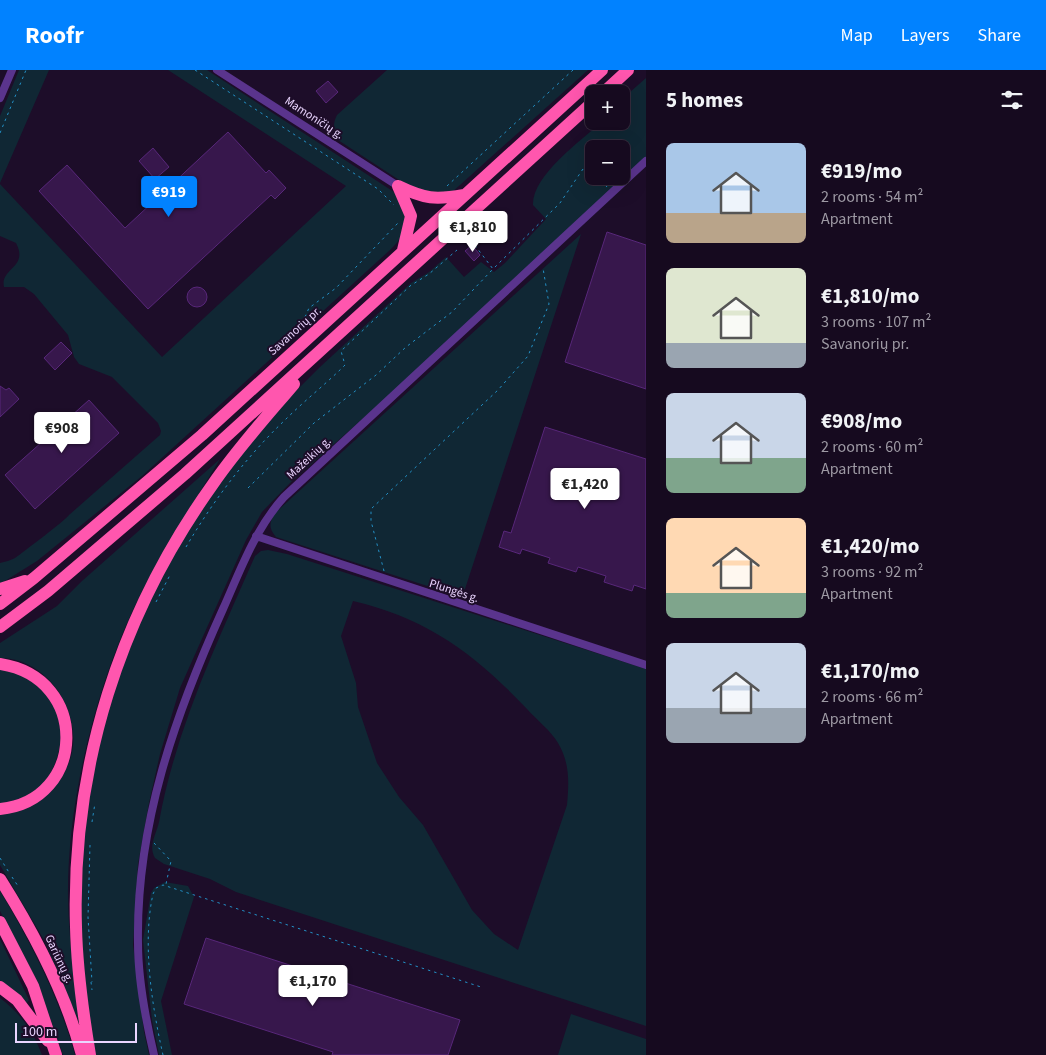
<!DOCTYPE html>
<meta charset="utf-8">
<style>
body{margin:0;font-family:"Source Sans 3",sans-serif;background:#1f1328;color:#f1f3f6;height:100vh;display:flex;flex-direction:column;font-size:19px;white-space:nowrap}
*{box-sizing:border-box;margin:0}
p{font-size:16px;color:#9e9aa4}
.icon{flex:none;width:28px;height:28px;fill:none;stroke:currentColor;stroke-width:2;stroke-linecap:round;stroke-linejoin:round}
.map{position:relative;flex:1;overflow:hidden}
.details{display:flex;flex-direction:column;background:#160a1f;width:400px}
.details>*{flex:none}
.buttons{position:absolute;left:585px;top:15px;display:grid;gap:10px}
.buttons a{display:grid;place-items:center;width:45px;height:45px;border-radius:8px;background:#160a1f;box-shadow:0 5px 20px #0002,0 0 0 1px #352b3d;font-size:25px}
.scale{position:absolute;left:15px;bottom:12px;width:122px;box-sizing:border-box;padding-left:5px;border:2px solid #ead5ff;border-top:0;font-size:14px;line-height:18px;white-space:nowrap;color:#ead5ff;-webkit-text-stroke:4px #1d0d29;paint-order:stroke}
.price{position:absolute;translate:-50% -42px;padding:0 11px;border-radius:5px;background:#fff;color:#222;font-size:16px;line-height:32px;filter:drop-shadow(0 1px 2px #0008)}
.price::after{content:'';position:absolute;left:50%;top:30px;width:15px;height:11px;margin-left:-8px;background:inherit;clip-path:polygon(0 0,100% 0,50% 100%)}
.price.current{background:#0182ff;color:#fff}
ul{padding:0;list-style:none}
li{display:flex;align-items:center;gap:15px;height:125px;padding:0 20px}
li span{display:grid;place-items:center;flex:none;width:140px;height:100px;border-radius:8px;color:#555}
li>.icon{margin-inline-start:auto}
span .icon{width:60px;height:60px;fill:#fffc;stroke-width:1}
li b{font-size:21px}
h2{display:flex;justify-content:space-between;align-items:center;height:60px;padding:0 20px;font-size:21px}
header{display:flex;align-items:center;gap:30px;box-sizing:border-box;height:70px;padding:0 25px;background:#0182ff;color:#fff}
header strong{font-size:24px}
nav{display:flex;gap:28px;margin-inline-start:auto;font-size:18px}
main{display:flex;flex:1;min-height:0}
.map>svg:first-child{display:block}
</style>
<header>
<strong>Roofr</strong>
<nav><a>Map</a><a>Layers</a><a>Share</a></nav>
</header>
<main>
<div class="map">
<svg width="646" height="985" viewBox="0 0 646 985">
<rect width="100%" height="100%" fill="#1d0d29"/>
<path fill="#102734" fill-rule="evenodd" d="M19,0H49L0,113V46Z
M168,0H207L394,122C408,146 413,158 390,180L142,406L37,491L0,514V493C5,492 11,490 15,488C22,483 67,449 69,445L160,365L161,361L158,353L112,307L79,294L74,287L68,265L34,224L24,217H4C0,198 29,198 16,173L0,166V114L162,287L346,116Z
M387,0H588L450,124L416,121L338,70C334,61 332,55 337,45Z
M646,8V87L402,314L290,413L262,442L246,470L180,618L160,684L149,733L138,794L133,875L144,962L149,985H95L87,936L79,851L82,773L102,654L137,556L176,477L228,401L281,336L320,297L411,213L429,202L446,187L464,207L481,192L494,202L505,193L546,149L533,135C532,105 582,70 603,51H621V30ZM594,79H621V106H594Z
M581,164L465,519L452,524L276,467C269,459 269,454 274,444Z
M220,389C190,439 158,487 133,540C91,630 62,754 69,853C71,889 78,926 83,962L44,870L0,795V743C13,736 49,722 57,712C97,668 58,588 0,588V573L57,536L82,511Z
M268,480L287,484L646,599V956L236,822L210,809L164,794L155,788C148,776 156,765 159,752C176,658 217,573 255,486L261,481ZM353,531C427,548 476,585 527,639C537,650 551,661 558,673C570,693 569,713 567,735L518,880L494,864L472,840L423,755L399,727L377,693L358,637L356,613L341,566Z
M0,598C24,601 53,622 60,646C66,667 56,700 42,715C31,727 15,730 0,734Z
M165,812L188,816L194,827L161,931L172,985H159L152,950L143,870L151,823L154,818Z
M0,821C31,873 59,927 75,985H63L37,911L0,841Z
M0,869L29,930L26,934L0,913Z
M0,928C21,944 33,961 42,985H0Z
M571,944L646,969V985H558Z"/>
<path fill="#37174c" stroke="#58277a" d="M328,11L338,22L326,33L316,21Z
M228,62L266,103L269,100L286,118L275,129L271,125L148,239L39,121L67,95L125,158Z
M153,78L169,97L155,109L139,91Z
M607,162L646,175V319L565,292Z
M472,175L480,185L474,191L465,181Z
M187 227a10 10 0 1 1 20 0a10 10 0 1 1-20 0Z
M61,272L72,283L55,300L44,288Z
M0,316L6,320L9,318L19,329L0,347Z
M89,330L119,363L35,439L5,405Z
M545,357L646,389V519L634,515L632,521L604,512L606,506L578,497L576,502L548,493L550,488L522,479L520,484L499,477L504,461L511,463Z
M206,868L460,950L448,985H332L333,982L184,934Z"/>
<g fill="none" stroke-linecap="round" stroke-linejoin="round">
<path stroke="#2390c6" stroke-width="1" stroke-dasharray="2.5 4" stroke-linecap="butt" d="M195,0L378,119L394,135
M0,63L26,0
M598,106L607,117
M447,116L573,0
M467,165L493,199L560,133L583,99L594,102
M305,247L309,238L336,218L398,153
M248,418L314,353L376,305L406,277L452,242L493,199
M186,477C213,431 246,387 285,350C304,331 326,314 345,295L341,281L410,216L429,204L457,180
M384,501L371,451V439L498,320L528,286L549,234L543,198
M156,532L170,505
M92,752L95,733
M154,773L171,791L166,814
M90,775L88,847L92,912
M0,788L10,804
M12,807L18,816
M91,912L92,920
M163,985C152,936 142,874 153,824L156,818L163,815L481,917"/>
<path stroke="#5a348d" stroke-width="8" d="M217,0L398,116
M0,28L12,0
M256,466L646,595
M154,985C146,951 138,908 138,873C136,755 175,645 223,539C240,501 255,459 284,427L646,91"/>
<path stroke="#ff56ae" stroke-width="12" d="M602,24L628,0
M398,116L411,146L403,180
M398,116C425,129 435,130 464,125
M0,519L25,511
M0,534L34,508L202,365L602,0
M0,557L48,521L185,404L594,31
M0,594C91,608 86,731 0,739
M0,809C34,863 66,923 82,985
M0,852L33,916L56,985
M0,917L17,930L48,971
M90,985C83,943 77,900 76,857C71,697 120,544 213,414C237,379 266,347 294,314"/>
</g>
<g text-anchor="middle" dominant-baseline="central" stroke-width="4" stroke-linejoin="round" paint-order="stroke">
<g font-size="12" fill="#ead5ff" stroke="#1d0d29">
<text transform="translate(314 48) rotate(33)">Mamoničių g.</text>
<text transform="translate(295 261) rotate(-42)">Savanorių pr.</text>
<text transform="translate(309 388) rotate(-43)">Mažeikių g.</text>
<text transform="translate(454 521) rotate(18)">Plungės g.</text>
<text transform="translate(59 889) rotate(65)">Gariūnų g.</text>
</g>
</g>
</svg>
<div class="buttons">
<a>+</a>
<a>−</a>
</div>
<div class="scale">100 m</div>
<b class="price current" style="left:169px;top:148px">€919</b>
<b class="price" style="left:473px;top:183px">€1,810</b>
<b class="price" style="left:62px;top:384px">€908</b>
<b class="price" style="left:585px;top:440px">€1,420</b>
<b class="price" style="left:313px;top:937px">€1,170</b>
</div>
<section class="details">
<h2>5 homes<svg class="icon" aria-label="filters" viewBox="0 0 24 24"><path d="M4 7h16M4 17h16"/><circle cx="9" cy="7" r="2"/><circle cx="15" cy="17" r="2"/></svg></h2>
<ul>
<li><span style="background:linear-gradient(#a9c7e8 70%,#b9a48a 0)"><svg class="icon" aria-label="home" viewBox="0 0 24 24"><path d="M3 11l9-7 9 7M6 9v11h12V9"/></svg></span><div><b>€919/mo</b><p>2 rooms · 54 m²</p><p>Apartment</p></div></li>
<li><span style="background:linear-gradient(#dfe7d0 75%,#9aa5b1 0)"><svg class="icon" aria-label="home" viewBox="0 0 24 24"><path d="M3 11l9-7 9 7M6 9v11h12V9"/></svg></span><div><b>€1,810/mo</b><p>3 rooms · 107 m²</p><p>Savanorių pr.</p></div></li>
<li><span style="background:linear-gradient(#c9d6e8 65%,#7fa58c 0)"><svg class="icon" aria-label="home" viewBox="0 0 24 24"><path d="M3 11l9-7 9 7M6 9v11h12V9"/></svg></span><div><b>€908/mo</b><p>2 rooms · 60 m²</p><p>Apartment</p></div></li>
<li><span style="background:linear-gradient(#ffd9b3 75%,#7fa58c 0)"><svg class="icon" aria-label="home" viewBox="0 0 24 24"><path d="M3 11l9-7 9 7M6 9v11h12V9"/></svg></span><div><b>€1,420/mo</b><p>3 rooms · 92 m²</p><p>Apartment</p></div></li>
<li><span style="background:linear-gradient(#c9d6e8 65%,#9aa5b1 0)"><svg class="icon" aria-label="home" viewBox="0 0 24 24"><path d="M3 11l9-7 9 7M6 9v11h12V9"/></svg></span><div><b>€1,170/mo</b><p>2 rooms · 66 m²</p><p>Apartment</p></div></li>
</ul>
</section>
</main>
